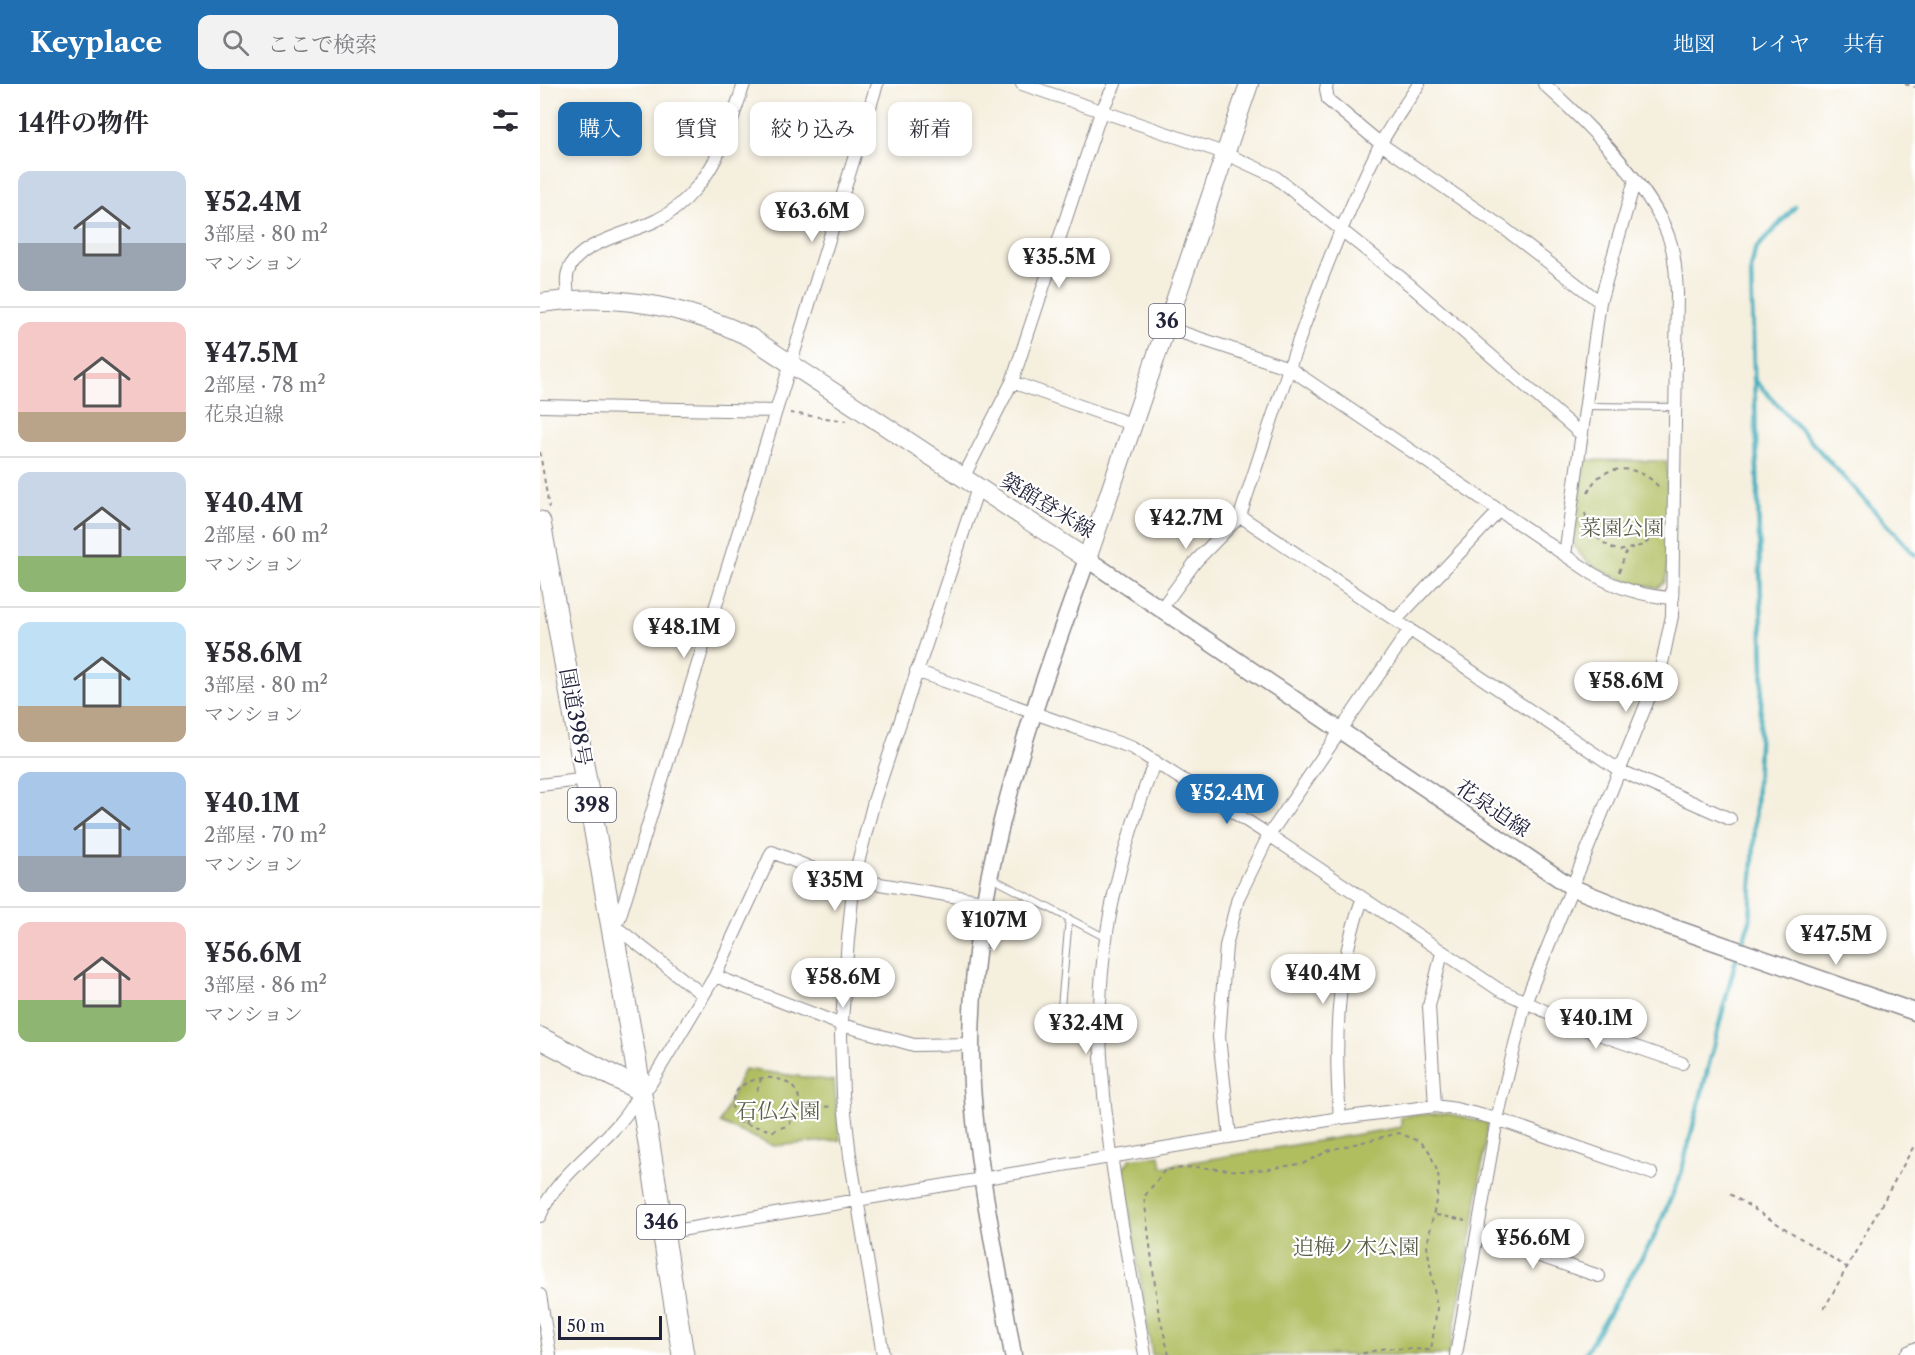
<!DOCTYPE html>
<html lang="ja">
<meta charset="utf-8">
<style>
body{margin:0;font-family:"Libre Caslon Text","Noto Serif JP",serif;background:#f2f2f3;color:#2b2b33;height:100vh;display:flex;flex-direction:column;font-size:22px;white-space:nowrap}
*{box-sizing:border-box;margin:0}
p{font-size:20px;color:#7c7c81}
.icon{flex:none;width:33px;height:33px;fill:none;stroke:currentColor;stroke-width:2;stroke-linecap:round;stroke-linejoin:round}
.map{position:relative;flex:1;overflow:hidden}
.panel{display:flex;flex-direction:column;background:#fff;width:540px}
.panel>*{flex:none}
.guide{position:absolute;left:18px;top:18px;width:570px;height:54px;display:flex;gap:12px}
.scale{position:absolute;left:18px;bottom:15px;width:104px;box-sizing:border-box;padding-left:6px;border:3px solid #22223b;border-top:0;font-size:16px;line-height:21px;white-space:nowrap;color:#22223b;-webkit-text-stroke:4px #fff;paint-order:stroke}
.price{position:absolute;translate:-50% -51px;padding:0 14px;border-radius:21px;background:#fff;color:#222;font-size:20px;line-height:39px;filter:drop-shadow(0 2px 3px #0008)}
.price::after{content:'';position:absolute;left:50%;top:36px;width:18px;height:14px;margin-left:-9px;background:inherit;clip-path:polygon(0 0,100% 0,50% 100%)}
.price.active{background:#1f6fb2;color:#fff}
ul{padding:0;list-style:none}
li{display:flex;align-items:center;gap:18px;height:150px;padding:0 18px}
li+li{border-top:2px solid #e1e1e2}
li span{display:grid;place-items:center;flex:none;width:168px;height:120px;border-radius:12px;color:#555}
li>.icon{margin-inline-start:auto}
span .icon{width:72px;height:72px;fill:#fffc;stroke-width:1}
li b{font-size:26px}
h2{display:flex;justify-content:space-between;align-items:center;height:72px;padding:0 18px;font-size:26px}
.pill{padding:0 21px;border-radius:12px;background:#fff;box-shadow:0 3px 9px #0003;font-size:21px;line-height:54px}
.pill.active{background:#1f6fb2;color:#fff}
header{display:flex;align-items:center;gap:36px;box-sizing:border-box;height:84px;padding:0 30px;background:#1f6fb2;color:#fff}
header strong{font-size:28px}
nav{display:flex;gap:33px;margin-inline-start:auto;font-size:21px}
.search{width:420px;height:54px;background:#f2f2f3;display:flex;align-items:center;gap:15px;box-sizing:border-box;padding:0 21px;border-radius:12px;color:#7c7c81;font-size:22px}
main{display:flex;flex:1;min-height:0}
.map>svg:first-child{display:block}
</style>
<header>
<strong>Keyplace</strong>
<div class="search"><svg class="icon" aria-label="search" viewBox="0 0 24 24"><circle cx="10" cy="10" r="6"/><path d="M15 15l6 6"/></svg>ここで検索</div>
<nav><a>地図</a><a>レイヤ</a><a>共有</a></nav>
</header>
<main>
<section class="panel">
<h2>14件の物件<svg class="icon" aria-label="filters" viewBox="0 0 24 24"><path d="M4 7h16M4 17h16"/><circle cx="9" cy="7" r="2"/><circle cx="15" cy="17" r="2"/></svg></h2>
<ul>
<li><span style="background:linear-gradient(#c9d6e8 60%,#9aa5b1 0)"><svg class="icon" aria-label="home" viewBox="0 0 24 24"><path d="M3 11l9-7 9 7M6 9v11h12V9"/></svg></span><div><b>¥52.4M</b><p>3部屋 · 80 m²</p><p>マンション</p></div></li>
<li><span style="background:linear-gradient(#f6c9c9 75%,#b9a48a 0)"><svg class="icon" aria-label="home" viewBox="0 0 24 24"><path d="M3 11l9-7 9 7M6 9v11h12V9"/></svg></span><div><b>¥47.5M</b><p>2部屋 · 78 m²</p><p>花泉迫線</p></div></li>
<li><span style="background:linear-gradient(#c9d6e8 70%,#8fb573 0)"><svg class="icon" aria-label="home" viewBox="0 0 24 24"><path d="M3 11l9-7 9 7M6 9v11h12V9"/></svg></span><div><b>¥40.4M</b><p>2部屋 · 60 m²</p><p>マンション</p></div></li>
<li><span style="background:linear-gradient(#bfe0f5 70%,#b9a48a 0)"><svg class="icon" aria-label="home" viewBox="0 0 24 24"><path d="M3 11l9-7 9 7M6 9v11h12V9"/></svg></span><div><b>¥58.6M</b><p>3部屋 · 80 m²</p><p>マンション</p></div></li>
<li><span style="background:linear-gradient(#a9c7e8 70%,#9aa5b1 0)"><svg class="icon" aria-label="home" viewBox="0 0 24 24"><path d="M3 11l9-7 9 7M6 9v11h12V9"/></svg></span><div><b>¥40.1M</b><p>2部屋 · 70 m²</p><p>マンション</p></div></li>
<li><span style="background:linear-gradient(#f6c9c9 65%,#8fb573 0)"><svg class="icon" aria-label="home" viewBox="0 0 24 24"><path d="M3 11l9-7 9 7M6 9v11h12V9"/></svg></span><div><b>¥56.6M</b><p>3部屋 · 86 m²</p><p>マンション</p></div></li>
</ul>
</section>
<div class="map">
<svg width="1375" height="1271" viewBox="0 0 1375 1271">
<rect width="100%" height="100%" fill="#fff"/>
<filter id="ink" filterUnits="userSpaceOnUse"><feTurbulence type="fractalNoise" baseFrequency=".0167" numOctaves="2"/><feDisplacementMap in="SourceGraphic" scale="12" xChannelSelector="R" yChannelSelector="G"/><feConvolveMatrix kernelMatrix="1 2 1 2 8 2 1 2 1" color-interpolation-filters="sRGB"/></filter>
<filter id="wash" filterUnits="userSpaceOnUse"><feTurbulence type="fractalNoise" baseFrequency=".008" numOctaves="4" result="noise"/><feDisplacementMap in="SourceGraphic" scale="24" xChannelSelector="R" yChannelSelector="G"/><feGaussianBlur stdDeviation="1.35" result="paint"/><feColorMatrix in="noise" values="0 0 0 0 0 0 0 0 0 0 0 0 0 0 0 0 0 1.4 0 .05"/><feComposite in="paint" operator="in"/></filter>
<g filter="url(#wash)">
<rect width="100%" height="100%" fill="#f5efde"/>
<path fill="#b0be60" stroke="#69704e" stroke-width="1.5" d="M1045,376L1127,377V490L1124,499L1117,504C1088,499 1050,489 1034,462Z
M204,985L294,997L300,1056L234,1062L180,1039Z
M906,1029L948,1039L934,1137L909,1271H612L583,1084L590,1075L620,1071L622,1083L861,1043V1032Z"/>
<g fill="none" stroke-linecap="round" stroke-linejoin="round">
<path stroke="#3eacbb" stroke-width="4.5" d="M1213,294L1375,471
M1044,1271L1113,1155L1140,1093L1195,879L1210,837L1223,583L1211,186L1215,166L1255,123"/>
</g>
</g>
<g filter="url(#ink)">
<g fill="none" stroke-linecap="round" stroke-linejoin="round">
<defs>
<path id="lane" d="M1046,322L1136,323
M452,794L568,855
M529,834L521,923L529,929L560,930"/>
<path id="street" d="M482,0L684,69L734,92L870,201L1042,351
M787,0L786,5L788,16L841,60L965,145L1060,218
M879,0C866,20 851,40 840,61C781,179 741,307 700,432L1079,686L1190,735
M28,216C28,207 25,196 28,188C36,158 93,149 117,136C132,129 145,117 156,104C181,76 192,35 204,0
M625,243L749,284L1053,490C1079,505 1103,512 1133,514
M472,298L594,341
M0,322L236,327
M423,394L472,298L561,28L575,0
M1025,471L1060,218L1095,96
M621,525L656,477L700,432
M856,536L960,426
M376,587L593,664L729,751L958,905L1041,944L1142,979
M0,701L47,695
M72,839L79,835L337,0
M73,847H81L163,911
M175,892L302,941L374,961L431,960
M895,1022L889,922L902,869
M800,1034C794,959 796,887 822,816
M690,1053L679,953L686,862L698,814L729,751L870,545
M0,1132C20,1081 80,1056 100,1006L109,1002L175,892L232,768L291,792L443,817
M123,1149L800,1034L895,1022L916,1025L957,1035L1111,1089
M937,1151L1059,1192
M0,1211L10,1271
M343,1271L310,1072L303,1011L301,951L308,855L314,794L334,717L438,404
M605,1271C587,1165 564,1059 560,952C557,860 582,762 615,677
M916,1271L957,1035L985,919L1121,584L1132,532L1137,209C1136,191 1135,171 1129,154C1111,102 1045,37 1004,0"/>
<path id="secondary" d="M473,1271C458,1182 438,1092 432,1002C422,819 486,645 547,475L1033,804L1123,840L1375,928"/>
<path id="primary" d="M0,219C74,209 143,221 210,253L547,475L709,0
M1369,1271L1375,1268"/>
<path id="highway" d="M0,438L95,973L143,1271
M0,954L100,1006"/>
</defs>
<use href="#lane" stroke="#8c888c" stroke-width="8"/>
<use href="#street" stroke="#8c888c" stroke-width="14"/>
<use href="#secondary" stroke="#8c888c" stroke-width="19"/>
<use href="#primary" stroke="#8c888c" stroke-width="20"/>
<use href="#highway" stroke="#8c888c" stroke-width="23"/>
<path stroke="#8c888c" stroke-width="2" stroke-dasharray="4.5 4.5" stroke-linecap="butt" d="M1365,0L1375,3
M250,329L307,337
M0,368L9,424
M1048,409C1060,376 1103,380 1120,405
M1045,429C1050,449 1061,460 1079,467L1104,461L1120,446
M530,444L541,441
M1079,488L1086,468
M217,1007L221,995
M260,1021L249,1041L233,1047L198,1038C169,992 258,975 260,1021L293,1023
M205,1040L209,1029
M1190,1110L1308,1184
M896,1131L925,1136
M1284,1225L1375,1060
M629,1271L618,1225L604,1113L625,1086L654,1083L703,1087L729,1085L764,1079L790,1066L859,1049L881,1058L889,1067L898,1089L899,1102L887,1162L897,1224L891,1266L845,1264L817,1271"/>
<use href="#lane" stroke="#fff" stroke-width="6"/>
<use href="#street" stroke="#fff" stroke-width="12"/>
<use href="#secondary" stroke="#fff" stroke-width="16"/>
<use href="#primary" stroke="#fff" stroke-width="18"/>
<use href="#highway" stroke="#fff" stroke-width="21"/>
</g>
</g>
<g text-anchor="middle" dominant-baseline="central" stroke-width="4.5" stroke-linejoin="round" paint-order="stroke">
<g fill="#fff" stroke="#646476" stroke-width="1.5">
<rect x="609" y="220" width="36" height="34" rx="4.5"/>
<rect x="28" y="704" width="48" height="34" rx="4.5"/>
<rect x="97" y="1121" width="48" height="34" rx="4.5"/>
</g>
<g font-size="20" font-weight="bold" fill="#22223b">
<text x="627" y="237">36</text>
<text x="52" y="721">398</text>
<text x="121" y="1138">346</text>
</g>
<g font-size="21" fill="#22223b" stroke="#fff">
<text transform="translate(508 421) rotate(31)">築館登米線</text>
<text transform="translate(36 633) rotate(80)">国道398号</text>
<text transform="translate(953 724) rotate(34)">花泉迫線</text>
</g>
<g font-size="21" fill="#5b604a" stroke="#fff">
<text x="1082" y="443">菜園公園</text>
<text x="238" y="1026">石仏公園</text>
<text x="816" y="1162">迫梅ノ木公園</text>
</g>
</g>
</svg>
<div class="scale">50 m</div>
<b class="price" style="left:272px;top:159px">¥63.6M</b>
<b class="price" style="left:519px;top:205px">¥35.5M</b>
<b class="price" style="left:646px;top:466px">¥42.7M</b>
<b class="price" style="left:144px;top:575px">¥48.1M</b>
<b class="price" style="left:1086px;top:629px">¥58.6M</b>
<b class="price active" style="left:687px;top:741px">¥52.4M</b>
<b class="price" style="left:295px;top:828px">¥35M</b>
<b class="price" style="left:454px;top:868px">¥107M</b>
<b class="price" style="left:1296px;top:882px">¥47.5M</b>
<b class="price" style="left:783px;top:921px">¥40.4M</b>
<b class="price" style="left:303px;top:925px">¥58.6M</b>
<b class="price" style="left:1056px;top:966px">¥40.1M</b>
<b class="price" style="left:546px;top:971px">¥32.4M</b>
<b class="price" style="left:993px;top:1186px">¥56.6M</b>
<div class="guide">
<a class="pill active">購入</a>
<a class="pill">賃貸</a>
<a class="pill">絞り込み</a>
<a class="pill">新着</a>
</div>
</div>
</main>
